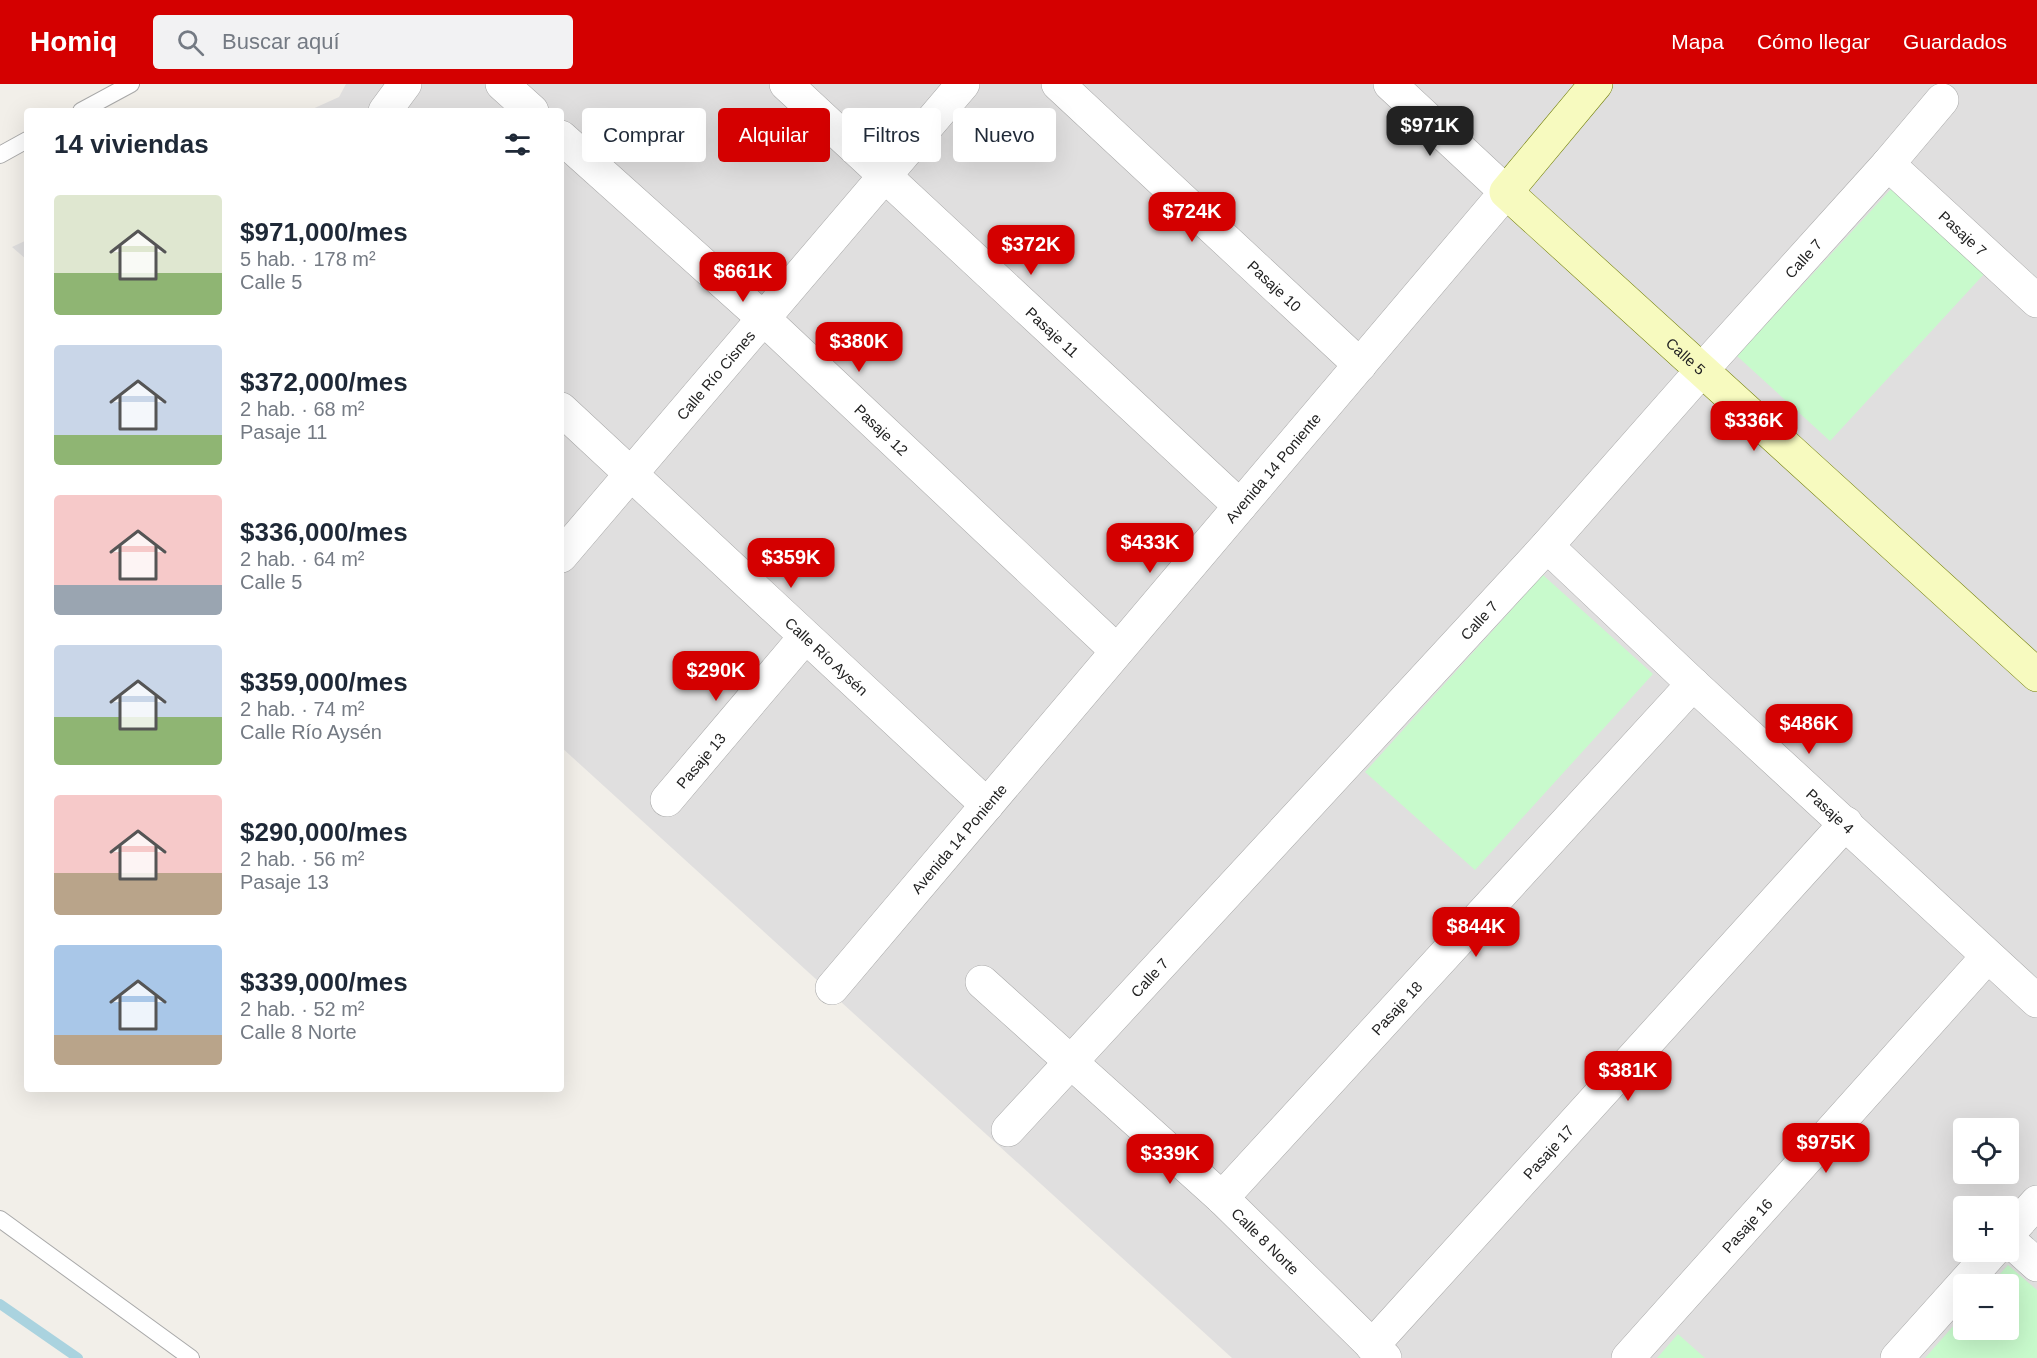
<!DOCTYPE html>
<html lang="es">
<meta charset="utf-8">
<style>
body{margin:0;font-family:Arial,sans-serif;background:#f2f2f3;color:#1f2937;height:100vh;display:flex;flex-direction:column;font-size:22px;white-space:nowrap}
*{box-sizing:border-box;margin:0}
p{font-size:20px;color:#747a83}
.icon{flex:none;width:33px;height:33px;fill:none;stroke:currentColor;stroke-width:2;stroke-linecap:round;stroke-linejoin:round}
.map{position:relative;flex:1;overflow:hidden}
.panel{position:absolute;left:24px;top:24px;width:540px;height:984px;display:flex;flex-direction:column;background:#fff;border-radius:6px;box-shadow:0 6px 24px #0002}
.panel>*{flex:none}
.guide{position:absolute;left:582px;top:24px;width:570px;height:54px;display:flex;gap:12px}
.tools{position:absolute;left:1953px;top:1034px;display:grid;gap:12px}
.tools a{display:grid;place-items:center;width:66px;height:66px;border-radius:6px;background:#fff;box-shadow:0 6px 24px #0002;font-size:30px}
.price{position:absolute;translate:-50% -51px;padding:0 14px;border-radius:12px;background:#d40000;color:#fff;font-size:20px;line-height:39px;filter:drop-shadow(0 2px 3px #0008)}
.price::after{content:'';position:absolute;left:50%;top:36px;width:18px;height:14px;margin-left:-9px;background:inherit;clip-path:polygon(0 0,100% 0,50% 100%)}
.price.on{background:#222;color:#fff}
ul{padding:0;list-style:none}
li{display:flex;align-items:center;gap:18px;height:150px;padding:0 30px}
li span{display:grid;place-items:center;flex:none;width:168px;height:120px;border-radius:6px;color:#555}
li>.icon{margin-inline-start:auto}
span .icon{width:72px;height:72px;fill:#fffc;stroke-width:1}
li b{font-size:26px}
h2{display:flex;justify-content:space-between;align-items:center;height:72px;padding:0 30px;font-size:26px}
.chip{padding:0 21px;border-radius:6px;background:#fff;box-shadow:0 6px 24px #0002;font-size:21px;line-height:54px}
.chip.on{background:#d40000;color:#fff}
header{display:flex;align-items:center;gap:36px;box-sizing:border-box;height:84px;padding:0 30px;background:#d40000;color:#fff}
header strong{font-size:28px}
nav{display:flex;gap:33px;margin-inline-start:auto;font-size:21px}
.search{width:420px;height:54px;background:#f2f2f3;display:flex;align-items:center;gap:15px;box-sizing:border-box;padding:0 21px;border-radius:6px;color:#747a83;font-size:22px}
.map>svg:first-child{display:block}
</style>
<header>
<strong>Homiq</strong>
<div class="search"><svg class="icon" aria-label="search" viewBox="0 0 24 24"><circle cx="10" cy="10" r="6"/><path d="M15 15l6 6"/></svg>Buscar aquí</div>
<nav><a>Mapa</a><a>Cómo llegar</a><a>Guardados</a></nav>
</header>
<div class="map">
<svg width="2037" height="1274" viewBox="0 0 2037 1274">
<rect width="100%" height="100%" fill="#f2efe9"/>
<path fill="#e0dfdf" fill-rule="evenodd" d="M346,0H2037V1274H1232L561,663V27H308L339,13ZM1964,1044H2008V1089H1964ZM1964,1122H2008V1167H1964ZM1964,1200H2008V1245H1964Z
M27,156V176L12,163Z"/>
<path fill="#c8facc" d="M1892,104L1985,189L1830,357L1737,272Z
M1543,491L1653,590L1475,786L1365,688Z
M2008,1181L2037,1206V1274H1925L1963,1231L1964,1245H2008V1200H1991Z
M1678,1250L1705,1274H1657Z"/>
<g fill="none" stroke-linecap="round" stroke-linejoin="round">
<path stroke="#aad3df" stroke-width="10" d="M0,1220L78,1274"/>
<defs>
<path id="lane" d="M81,27L131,0
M0,71L27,56
M0,1135L191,1274"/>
<g id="street">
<path d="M502,0L532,27"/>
<path id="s1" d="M786,0L1240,422"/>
<path id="s2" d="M1058,0L1360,281"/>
<path d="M385,27L405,0"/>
<path id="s3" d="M561,53L763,234L1117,567"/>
<path id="s4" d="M1888,80L2037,217"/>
<path id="s5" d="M561,325L987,721"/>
<path id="s6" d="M1547,462L1693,600L2037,917"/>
<path id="s7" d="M561,472L963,0"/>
<path id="s8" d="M667,716L805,553"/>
<path id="s9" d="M982,898L1222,1114L1385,1274"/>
<path id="s10" d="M832,904L1506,108L1390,0"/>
<path id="s11" d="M1008,1046L1547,462L1702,286L1888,80L1942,16"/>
<path id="s12" d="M1222,1114L1693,600"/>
<path d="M2008,1150L2037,1118"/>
<path d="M2008,1155L2037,1181"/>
<path id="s13" d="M1372,1262L1846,739"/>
<path id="s14" d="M1628,1274L1987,873"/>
<path d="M1897,1274L1993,1167"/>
</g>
<g id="secondary">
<path id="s15" d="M1596,0L1506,108L2037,591"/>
</g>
</defs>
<use href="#lane" stroke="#a9a9a9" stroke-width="18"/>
<use href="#street" stroke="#a9a9a9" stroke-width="34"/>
<use href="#secondary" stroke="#707d05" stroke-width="34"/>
<use href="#lane" stroke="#fff" stroke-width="16"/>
<use href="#street" stroke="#fff" stroke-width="33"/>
<use href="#secondary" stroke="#f7fabf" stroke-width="33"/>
</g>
<g text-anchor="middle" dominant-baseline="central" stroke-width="4.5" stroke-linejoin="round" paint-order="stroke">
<g font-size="15" fill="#222" stroke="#fff">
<text stroke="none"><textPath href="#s4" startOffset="102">Pasaje 7</textPath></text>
<text stroke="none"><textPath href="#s11" startOffset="1180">Calle 7</textPath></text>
<text stroke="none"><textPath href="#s2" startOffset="296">Pasaje 10</textPath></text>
<text stroke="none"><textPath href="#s1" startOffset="364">Pasaje 11</textPath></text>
<text stroke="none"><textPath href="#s15" startOffset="384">Calle 5</textPath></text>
<text stroke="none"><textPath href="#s7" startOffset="238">Calle Río Cisnes</textPath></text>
<text stroke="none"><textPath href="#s3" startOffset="434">Pasaje 12</textPath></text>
<text stroke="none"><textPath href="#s10" startOffset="682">Avenida 14 Poniente</textPath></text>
<text stroke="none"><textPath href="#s11" startOffset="694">Calle 7</textPath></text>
<text stroke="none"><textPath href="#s5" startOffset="363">Calle Río Aysén</textPath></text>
<text stroke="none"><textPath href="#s8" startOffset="52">Pasaje 13</textPath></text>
<text stroke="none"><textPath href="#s6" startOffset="388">Pasaje 4</textPath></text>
<text stroke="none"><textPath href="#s10" startOffset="196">Avenida 14 Poniente</textPath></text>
<text stroke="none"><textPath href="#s11" startOffset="208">Calle 7</textPath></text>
<text stroke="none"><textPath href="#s12" startOffset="258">Pasaje 18</textPath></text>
<text stroke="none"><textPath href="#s13" startOffset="262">Pasaje 17</textPath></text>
<text stroke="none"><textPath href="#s14" startOffset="178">Pasaje 16</textPath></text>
<text stroke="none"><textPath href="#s9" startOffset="384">Calle 8 Norte</textPath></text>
</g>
</g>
</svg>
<div class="tools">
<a><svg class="icon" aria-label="locate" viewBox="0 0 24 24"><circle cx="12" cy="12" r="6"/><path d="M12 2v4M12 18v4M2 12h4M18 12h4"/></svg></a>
<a>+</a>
<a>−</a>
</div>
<b class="price on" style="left:1430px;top:73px">$971K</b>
<b class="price" style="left:1192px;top:159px">$724K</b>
<b class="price" style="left:1031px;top:192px">$372K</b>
<b class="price" style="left:743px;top:219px">$661K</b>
<b class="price" style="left:859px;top:289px">$380K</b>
<b class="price" style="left:1754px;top:368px">$336K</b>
<b class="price" style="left:1150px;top:490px">$433K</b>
<b class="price" style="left:791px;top:505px">$359K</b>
<b class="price" style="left:716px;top:618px">$290K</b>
<b class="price" style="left:1809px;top:671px">$486K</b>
<b class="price" style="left:1476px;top:874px">$844K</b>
<b class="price" style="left:1628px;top:1018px">$381K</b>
<b class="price" style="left:1826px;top:1090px">$975K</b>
<b class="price" style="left:1170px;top:1101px">$339K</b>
<div class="guide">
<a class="chip">Comprar</a>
<a class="chip on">Alquilar</a>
<a class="chip">Filtros</a>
<a class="chip">Nuevo</a>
</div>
<section class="panel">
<h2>14 viviendas<svg class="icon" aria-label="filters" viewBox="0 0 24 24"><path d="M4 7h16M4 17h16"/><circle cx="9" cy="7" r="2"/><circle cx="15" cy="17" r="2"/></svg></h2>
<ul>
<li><span style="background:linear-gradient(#dfe7d0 65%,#8fb573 0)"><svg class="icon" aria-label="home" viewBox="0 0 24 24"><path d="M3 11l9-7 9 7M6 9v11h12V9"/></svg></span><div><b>$971,000/mes</b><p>5 hab. · 178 m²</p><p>Calle 5</p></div></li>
<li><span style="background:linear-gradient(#c9d6e8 75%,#8fb573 0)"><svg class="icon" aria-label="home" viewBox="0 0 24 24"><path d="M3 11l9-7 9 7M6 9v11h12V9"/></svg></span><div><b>$372,000/mes</b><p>2 hab. · 68 m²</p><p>Pasaje 11</p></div></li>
<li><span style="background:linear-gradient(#f6c9c9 75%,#9aa5b1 0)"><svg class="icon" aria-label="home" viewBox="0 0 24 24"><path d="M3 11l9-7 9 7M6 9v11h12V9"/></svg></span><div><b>$336,000/mes</b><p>2 hab. · 64 m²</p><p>Calle 5</p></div></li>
<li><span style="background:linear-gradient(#c9d6e8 60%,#8fb573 0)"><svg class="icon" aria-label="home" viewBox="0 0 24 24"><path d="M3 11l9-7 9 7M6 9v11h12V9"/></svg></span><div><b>$359,000/mes</b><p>2 hab. · 74 m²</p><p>Calle Río Aysén</p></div></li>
<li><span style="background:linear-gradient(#f6c9c9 65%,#b9a48a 0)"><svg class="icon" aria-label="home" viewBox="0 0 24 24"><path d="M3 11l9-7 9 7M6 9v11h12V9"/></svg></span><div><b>$290,000/mes</b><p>2 hab. · 56 m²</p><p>Pasaje 13</p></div></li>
<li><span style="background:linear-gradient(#a9c7e8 75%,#b9a48a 0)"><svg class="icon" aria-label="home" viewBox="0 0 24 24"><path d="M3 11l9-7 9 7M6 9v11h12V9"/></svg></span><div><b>$339,000/mes</b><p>2 hab. · 52 m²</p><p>Calle 8 Norte</p></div></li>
</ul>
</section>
</div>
